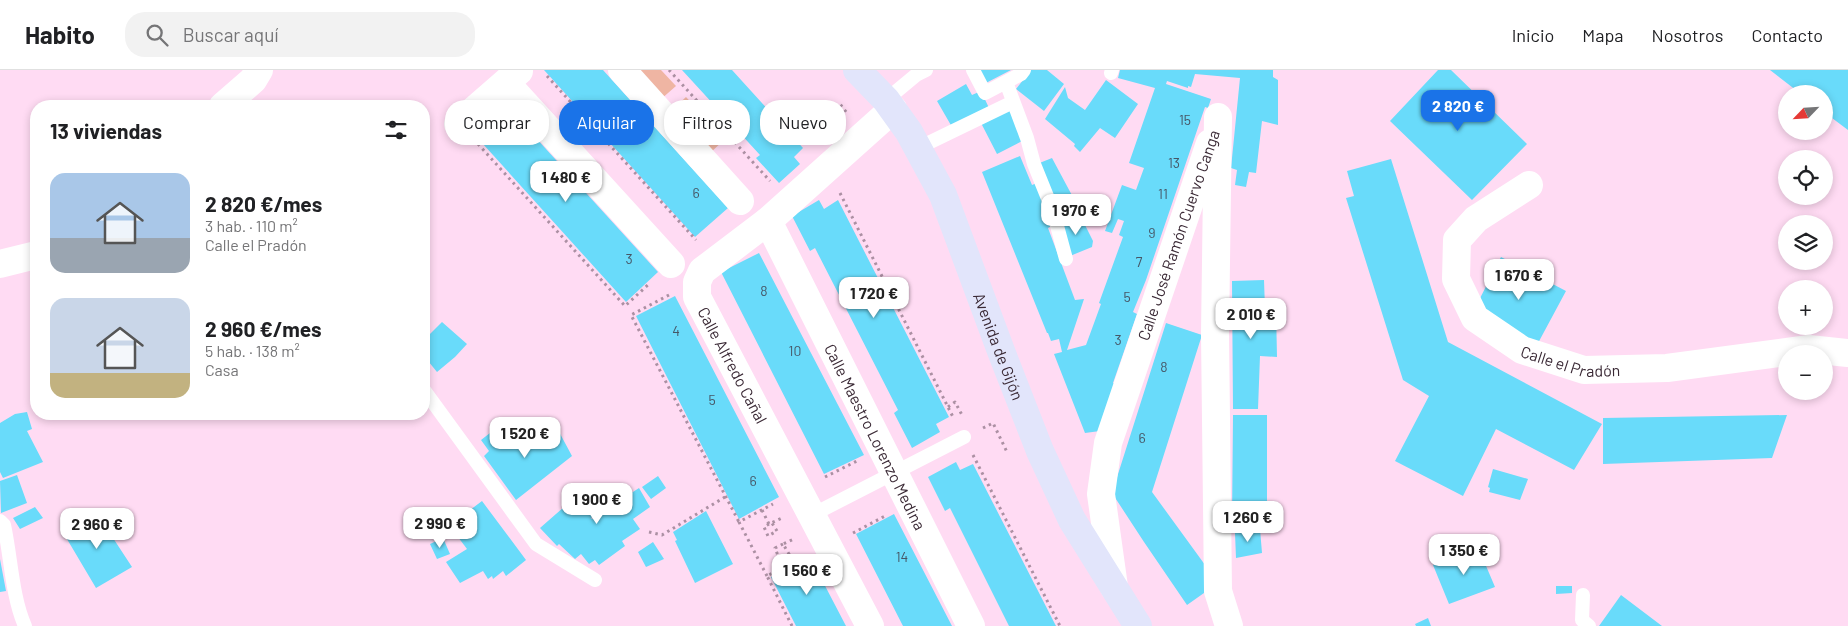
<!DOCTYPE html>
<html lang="es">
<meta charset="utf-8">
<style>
body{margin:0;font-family:Barlow,sans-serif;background:#f2f2f2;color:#202124;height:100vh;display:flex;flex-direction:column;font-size:19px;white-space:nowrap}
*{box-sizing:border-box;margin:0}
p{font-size:16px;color:#757577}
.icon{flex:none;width:28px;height:28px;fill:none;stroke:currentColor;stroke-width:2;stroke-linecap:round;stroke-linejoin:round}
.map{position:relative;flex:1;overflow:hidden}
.panel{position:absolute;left:30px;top:30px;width:400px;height:320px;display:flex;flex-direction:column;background:#fff;border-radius:20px;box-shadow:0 2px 8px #0003}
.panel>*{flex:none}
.banner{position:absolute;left:445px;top:30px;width:475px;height:45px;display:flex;gap:10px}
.needle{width:32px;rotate:245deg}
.controls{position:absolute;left:1778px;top:15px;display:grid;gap:10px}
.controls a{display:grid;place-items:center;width:55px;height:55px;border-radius:50%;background:#fff;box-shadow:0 2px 8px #0003;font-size:25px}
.price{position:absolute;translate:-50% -42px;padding:0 11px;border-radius:10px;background:#fff;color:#222;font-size:16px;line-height:32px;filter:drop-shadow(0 1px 2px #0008)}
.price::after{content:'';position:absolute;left:50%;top:30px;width:15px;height:11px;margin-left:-8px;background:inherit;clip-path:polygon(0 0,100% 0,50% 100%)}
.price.on{background:#1a73e8;color:#fff}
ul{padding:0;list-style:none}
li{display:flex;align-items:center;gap:15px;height:125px;padding:0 20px}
li span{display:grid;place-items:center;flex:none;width:140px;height:100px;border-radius:15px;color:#555}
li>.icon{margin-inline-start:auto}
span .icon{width:60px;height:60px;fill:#fffc;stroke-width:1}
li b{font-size:21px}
h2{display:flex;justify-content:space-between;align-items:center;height:60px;padding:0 20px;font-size:21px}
.tag{padding:0 18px;border-radius:20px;background:#fff;box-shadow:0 2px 8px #0003;font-size:18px;line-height:45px}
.tag.on{background:#1a73e8;color:#fff}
header{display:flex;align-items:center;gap:30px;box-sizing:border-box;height:70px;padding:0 25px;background:#fff;border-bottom:1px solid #e0e0e0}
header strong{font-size:24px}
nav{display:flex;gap:28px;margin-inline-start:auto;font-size:18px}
.search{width:350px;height:45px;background:#f2f2f2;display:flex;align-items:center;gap:12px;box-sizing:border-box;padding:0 18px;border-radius:20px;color:#757577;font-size:19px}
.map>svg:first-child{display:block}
</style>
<header>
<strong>Habito</strong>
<div class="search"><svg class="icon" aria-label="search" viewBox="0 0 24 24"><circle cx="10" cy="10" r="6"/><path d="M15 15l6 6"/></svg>Buscar aquí</div>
<nav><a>Inicio</a><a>Mapa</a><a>Nosotros</a><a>Contacto</a></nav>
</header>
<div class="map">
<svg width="1848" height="556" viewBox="0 0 1848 556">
<rect width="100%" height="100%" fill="#ffdbf3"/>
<path fill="#efb5a3" d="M632,0H661L676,16L660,30Z
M686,27L725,69L708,85L669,43Z"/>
<path fill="#69dbfa" d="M544,0H603L728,138L695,167Z
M682,0H732L803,78L794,87L800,94L779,113L756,88L760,85Z
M977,0H1011L984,14Z
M1031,0H1047L1064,14L1044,41L1016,19Z
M1120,0H1273V7L1278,10V55L1262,51L1256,103L1249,102L1246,117L1235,115L1237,100L1231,98L1240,8L1195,4L1191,17L1188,16V18L1167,11L1166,14L1211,29L1208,38L1205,37L1146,210L1133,242L1137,244L1113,313L1115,314L1100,361L1085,363L1054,284L1062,282L1059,269L1051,271L1048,263H1047L982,102L1020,86L1032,115L1037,113L1055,154L1048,158L1075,230L1084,229L1067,280L1086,275L1101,234L1099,233L1123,167L1119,165L1124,151L1118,149L1112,163L1105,161L1122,115L1136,120L1144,98L1129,93L1155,18L1118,8Z
M1438,0H1451L1527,74L1472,130L1390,51Z
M1770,0H1848V60L1824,42V24H1801Z
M1106,10L1138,34L1115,68L1100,58L1080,82L1074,76L1075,74L1045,49L1065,17L1068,28L1085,40Z
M966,14L972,25L981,21L989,38L952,57L937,31Z
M505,34L658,202L626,232L473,63Z
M1012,39L1026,69L997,84L981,53Z
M1052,88L1075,131L1055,139L1037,94Z
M1391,89L1448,272L1602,354L1574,400L1496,359L1463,426L1395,391L1429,326L1403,310L1346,128L1354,126L1347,101Z
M819,130L824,139L838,130L949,347L936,354L940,362L912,378L894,343L898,340L815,178L810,181L792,146Z
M1080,145L1093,171L1092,177L1070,186L1058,155Z
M759,183L864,385L824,404L721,202Z
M1501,187L1566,221L1537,275L1473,242Z
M1264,210L1265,239H1276L1277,287L1260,286L1258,339H1233L1232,211Z
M675,226L779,427L739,449L636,246Z
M442,252L467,274L455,287L437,302L424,286V270Z
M1166,253L1202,265L1152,422L1208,499L1204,523L1187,535L1144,472L1112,423Z
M27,342L32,359L27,361L43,392L3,408L0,402V353L15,344Z
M1233,345H1267V452H1232Z
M1787,345L1772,388L1603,394V348Z
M509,358L523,376L544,361L547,366L557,358L572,386L516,430L484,386L489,381L481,370L490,363L492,365Z
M956,392L960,400L973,394L1056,556H1009L950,438L945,441L928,407Z
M1493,399L1528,409L1520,430L1489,422L1490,418L1488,417Z
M17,405L27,433L1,443L0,411Z
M658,406L666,418L651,429L642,417Z
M610,416L619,427L591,448L592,449L639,418L650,437L633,449L640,459L622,471L625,476L599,495L595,490L589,494L581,484L575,489L559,474L557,476L540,458L564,437L565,439L577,430L582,437Z
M482,431L526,490L506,506L503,501L493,509L492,506L488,509L483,501L460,513L446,492L467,479L455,463L467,454L462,446Z
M35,437L43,448L20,459L13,448Z
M706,441L733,494L695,513L675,471L677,470L673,462Z
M96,442L132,497L96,518L64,464Z
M894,444L952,556H903L856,464Z
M1260,459L1262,483L1236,488L1235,463Z
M443,468L450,484L437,489L430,474Z
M653,472L664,489L646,497L638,482Z
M1478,477L1495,517L1449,534L1433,495Z
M810,487L846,556H796L771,507Z
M0,489L6,521L0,522Z
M1556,516H1572V523L1556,524Z
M1621,525L1662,556H1599Z
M1428,548L1431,556H1416L1415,554Z"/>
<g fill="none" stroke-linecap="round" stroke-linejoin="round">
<path stroke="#ac90a3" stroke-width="3" stroke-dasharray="2.5 4" stroke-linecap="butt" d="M669,0L770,111
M547,6L696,170
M807,64L840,34L847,43
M478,74L625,236L650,213
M840,123L953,347
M669,225L631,245L739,452
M948,337L955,332L962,345
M983,358L993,353L1007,382
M973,385L1060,556
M825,407L857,391
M762,440L769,454L782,448
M769,454L764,457L768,466L777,461L772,453
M649,462L662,465L725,427
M853,463L885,446
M783,474L775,478L779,488L784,486
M789,494L785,486L789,484L783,474L794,469
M767,506L739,452L773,434
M792,556L767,506L803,487"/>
<path stroke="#fff" stroke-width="14" d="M973,0L985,23L1021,4L1024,0
M1111,3L1112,0
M1006,12L1027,68L1034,94L1053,141L1066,189
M886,30L916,5L926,0
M918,78L1013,32
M424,320L536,474L595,510
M812,445L964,367
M0,451L4,455C11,487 12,527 25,556
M1583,525L1582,550L1589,556"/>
<g stroke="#fff" stroke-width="28">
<path d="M622,0L740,131"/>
<path d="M506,13L671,194"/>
<path d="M223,36L253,10L259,0"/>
<path d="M1218,47L1215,264L1218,521L1229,556"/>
<path d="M458,54L519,1"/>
<path id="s1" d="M1529,115L1476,149L1457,170L1456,209L1475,248L1522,280L1584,300L1667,298L1809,279L1848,283"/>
<path id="s2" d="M768,151L971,556"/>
<path d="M0,194L36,185"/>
<path d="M1114,517L1101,424L1108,373L1210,73"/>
<path d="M870,556L697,227V212L702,201L768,151L893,39"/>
</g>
<path stroke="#e2e5fb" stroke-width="28" id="s3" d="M857,0L886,30L909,62L943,125L1001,281L1040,381L1072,450L1138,556"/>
</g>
<g text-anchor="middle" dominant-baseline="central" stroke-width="5" stroke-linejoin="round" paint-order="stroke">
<g font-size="14" fill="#465666">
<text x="1185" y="49">15</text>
<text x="1174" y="92">13</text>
<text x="696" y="122">6</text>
<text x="1163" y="123">11</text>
<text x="1152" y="162">9</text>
<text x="629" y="188">3</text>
<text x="1139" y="191">7</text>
<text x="764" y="220">8</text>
<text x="1127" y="226">5</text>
<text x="676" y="260">4</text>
<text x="1118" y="269">3</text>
<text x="795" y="280">10</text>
<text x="1164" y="296">8</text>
<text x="712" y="329">5</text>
<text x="1142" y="367">6</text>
<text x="753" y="410">6</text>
<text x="902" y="486">14</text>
</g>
<g font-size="16" fill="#3a2935" stroke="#fff">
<text transform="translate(1178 165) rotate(-71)">Calle José Ramón Cuervo Canga</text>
<text stroke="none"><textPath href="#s3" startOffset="314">Avenida de Gijón</textPath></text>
<text stroke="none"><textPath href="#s1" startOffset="281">Calle el Pradón</textPath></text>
<text transform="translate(733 295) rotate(62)">Calle Alfredo Cañal</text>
<text stroke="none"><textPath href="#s2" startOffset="241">Calle Maestro Lorenzo Medina</textPath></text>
</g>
</g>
</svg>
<div class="controls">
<a><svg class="needle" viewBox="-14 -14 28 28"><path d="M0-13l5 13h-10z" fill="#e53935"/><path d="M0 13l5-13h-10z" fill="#757577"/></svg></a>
<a><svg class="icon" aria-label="locate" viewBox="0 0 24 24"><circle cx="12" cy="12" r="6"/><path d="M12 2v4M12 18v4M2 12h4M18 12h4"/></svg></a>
<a><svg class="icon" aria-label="layers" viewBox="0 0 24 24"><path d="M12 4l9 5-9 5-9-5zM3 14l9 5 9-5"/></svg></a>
<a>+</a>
<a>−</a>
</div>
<b class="price on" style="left:1458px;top:62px">2 820 €</b>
<b class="price" style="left:566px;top:133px">1 480 €</b>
<b class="price" style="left:1076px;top:166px">1 970 €</b>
<b class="price" style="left:1519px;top:231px">1 670 €</b>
<b class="price" style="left:874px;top:249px">1 720 €</b>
<b class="price" style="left:1251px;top:270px">2 010 €</b>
<b class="price" style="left:525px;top:389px">1 520 €</b>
<b class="price" style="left:597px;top:455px">1 900 €</b>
<b class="price" style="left:1248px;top:473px">1 260 €</b>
<b class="price" style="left:440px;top:479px">2 990 €</b>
<b class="price" style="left:97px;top:480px">2 960 €</b>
<b class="price" style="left:1464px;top:506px">1 350 €</b>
<b class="price" style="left:807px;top:526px">1 560 €</b>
<div class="banner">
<a class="tag">Comprar</a>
<a class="tag on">Alquilar</a>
<a class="tag">Filtros</a>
<a class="tag">Nuevo</a>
</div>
<section class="panel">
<h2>13 viviendas<svg class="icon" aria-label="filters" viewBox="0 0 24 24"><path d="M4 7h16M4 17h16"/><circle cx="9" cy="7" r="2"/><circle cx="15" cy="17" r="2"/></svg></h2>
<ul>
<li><span style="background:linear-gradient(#a9c7e8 65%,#9aa5b1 0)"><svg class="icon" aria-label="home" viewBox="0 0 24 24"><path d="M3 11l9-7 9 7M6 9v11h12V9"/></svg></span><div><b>2 820 €/mes</b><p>3 hab. · 110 m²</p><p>Calle el Pradón</p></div></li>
<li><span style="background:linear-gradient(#c9d6e8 75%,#c2b280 0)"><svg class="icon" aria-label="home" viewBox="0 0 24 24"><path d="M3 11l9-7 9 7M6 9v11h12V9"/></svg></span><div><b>2 960 €/mes</b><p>5 hab. · 138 m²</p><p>Casa</p></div></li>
</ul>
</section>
</div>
